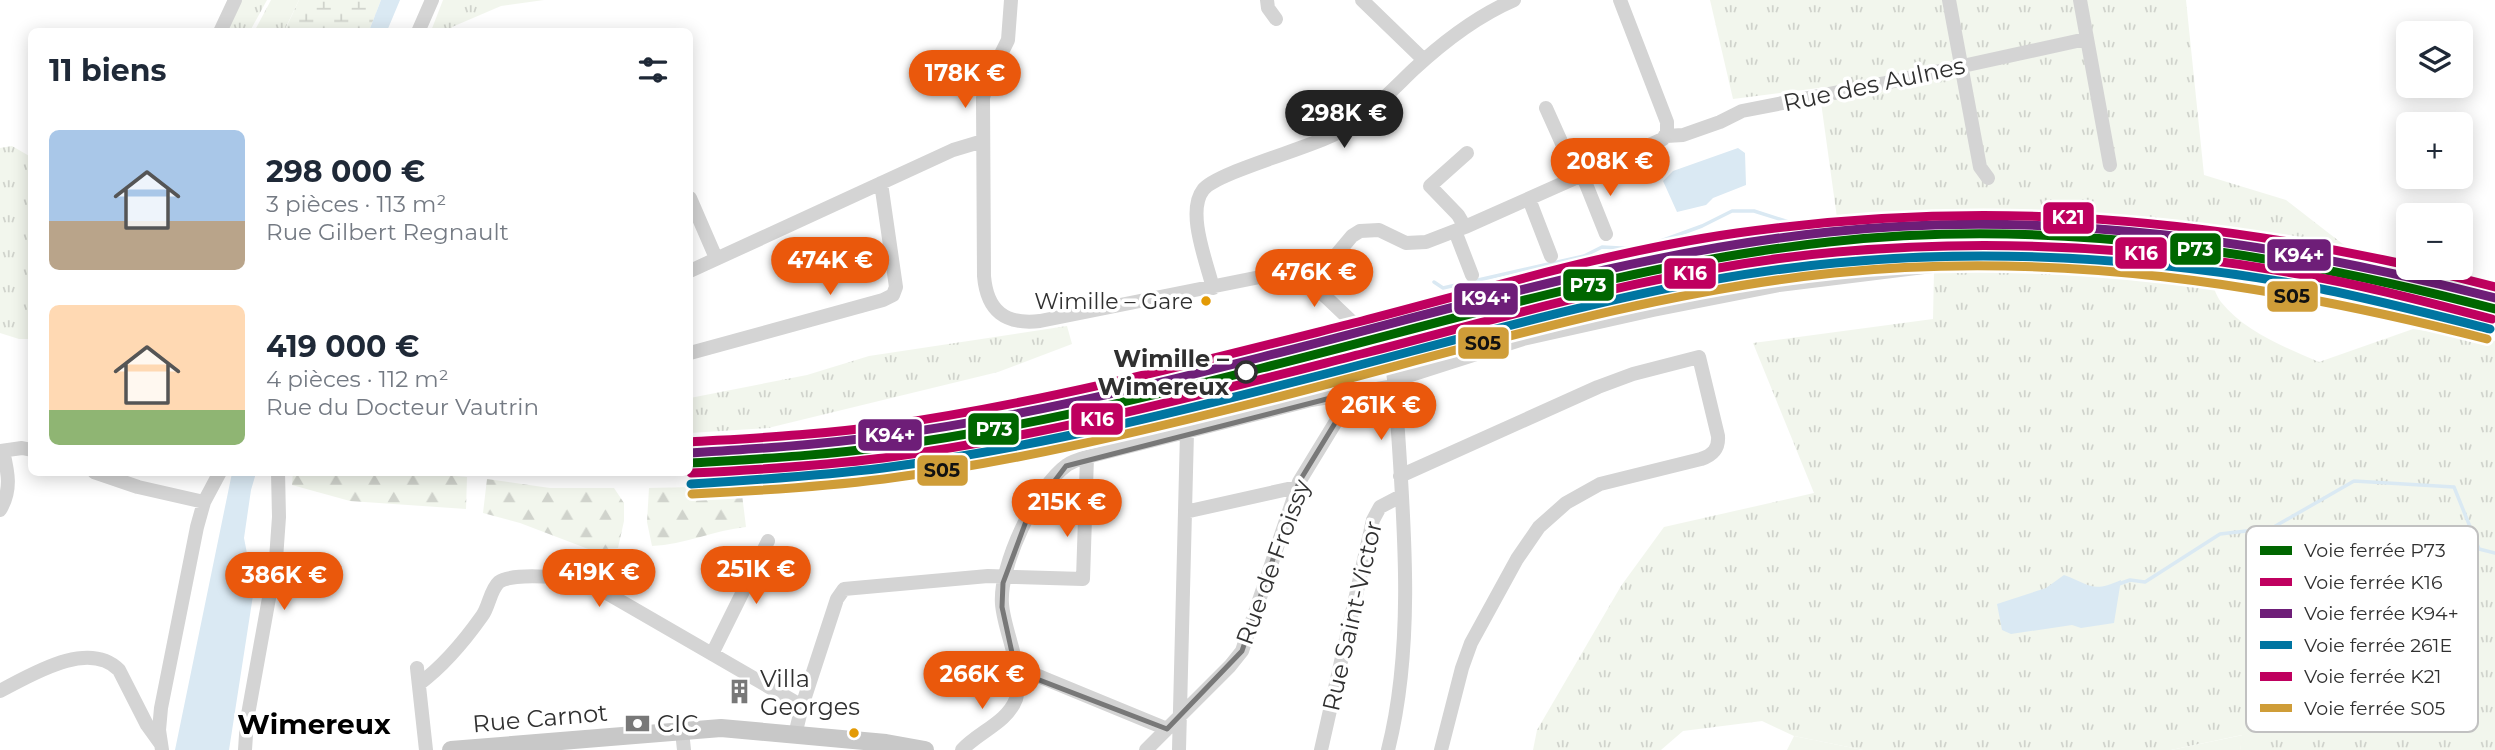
<!DOCTYPE html>
<html lang="fr">
<meta charset="utf-8">
<style>
body{margin:0;font-family:Montserrat,sans-serif;background:#f2f2f3;color:#1f2937;height:100vh;display:flex;flex-direction:column;font-size:26px;white-space:nowrap}
*{box-sizing:border-box;margin:0}
p{font-size:23px;color:#747a83}
.icon{flex:none;width:38px;height:38px;fill:none;stroke:currentColor;stroke-width:2;stroke-linecap:round;stroke-linejoin:round}
.map{position:relative;flex:1;overflow:hidden}
.drawer{position:absolute;left:28px;top:28px;width:665px;height:448px;display:flex;flex-direction:column;background:#fff;border-radius:10px;box-shadow:0 4px 18px #0003}
.drawer>*{flex:none}
.controls{position:absolute;left:2396px;top:21px;display:grid;gap:14px}
.controls a{display:grid;place-items:center;width:77px;height:77px;border-radius:10px;background:#fff;box-shadow:0 4px 18px #0003;font-size:35px}
.price{position:absolute;translate:-50% -60px;padding:0 16px;border-radius:24px;background:#ea580c;color:#fff;font-size:23px;line-height:46px;filter:drop-shadow(0 2px 4px #0008)}
.price::after{content:'';position:absolute;left:50%;top:42px;width:21px;height:16px;margin-left:-10px;background:inherit;clip-path:polygon(0 0,100% 0,50% 100%)}
.price.on{background:#222;color:#fff}
ul{padding:0;list-style:none}
li{display:flex;align-items:center;gap:21px;height:175px;padding:0 21px}
li span{display:grid;place-items:center;flex:none;width:196px;height:140px;border-radius:10px;color:#555}
li>.icon{margin-inline-start:auto}
span .icon{width:84px;height:84px;fill:#fffc;stroke-width:1}
li b{font-size:30px}
h2{display:flex;justify-content:space-between;align-items:center;height:84px;padding:0 21px;font-size:30px}
.map>svg:first-child{display:block}
</style>
<div class="map">
<svg width="2495" height="750" viewBox="0 0 2495 750">
<defs>
<pattern id="grass-tufts" width="24" height="20" patternUnits="userSpaceOnUse" patternTransform="scale(1.75)"><rect width="24" height="20" fill="#f2f6ed"/><path d="M3 7l-1-3M5 7V3M7 7l1-3M15 17l-1-3M17 17v-4M19 17l1-3" fill="none" stroke="#d0d3cc"/></pattern>
<pattern id="forest-firs" width="22" height="20" patternUnits="userSpaceOnUse" patternTransform="scale(1.75)"><rect width="22" height="20" fill="#f2f6ed"/><path d="M5 1l3.5 6h-7zM16 11l3.5 6h-7z" fill="#d0d3cc"/></pattern>
<pattern id="wetland-marsh" width="20" height="14" patternUnits="userSpaceOnUse" patternTransform="scale(1.75)"><rect width="20" height="14" fill="#f2f6ed"/><path d="M1 5h8M5 5V1M11 12h8M15 12V8" fill="none" stroke="#d0d3cc"/></pattern>
</defs>
<rect width="100%" height="100%" fill="#fff"/>
<path fill="url(#grass-tufts)" d="M240,0H267L250,31L224,32Z
M271,0H299L284,31L254,32Z
M443,0H544L501,6L452,27L451,31H431Z
M1710,0H2186L2204,175L2286,200L2366,262C2339,256 2311,248 2283,243C2138,218 1984,213 1838,225L1819,88L1733,99Z
M12,146L31,157V339H19L0,333V148Z
M2005,264H2079L2212,282C2214,289 2217,297 2221,302C2245,332 2285,347 2319,362L2413,329L2495,341V750H2240L2242,735L2171,750H1863L1794,736L1762,721L1683,731L1661,750H1533L1537,730L1621,586L1664,527L1814,493L1753,343L1933,319L1934,271Z
M1067,326L1072,344L998,372L768,428L690,433V398L807,375L869,356Z"/>
<path fill="url(#forest-firs)" d="M293,472H407L467,477L466,509L350,501L292,485Z
M487,479L550,488H614L624,503V521L618,548L591,550L520,523L483,513Z
M741,486L746,527C715,530 684,545 652,546L647,522L649,488Z"/>
<path fill="url(#wetland-marsh)" d="M299,0H381L369,31L284,32Z"/>
<path fill="#f2f6ed" d="M2243,735L2240,750H2171Z
M1794,736L1863,750H1787Z"/>
<path fill="#dae9f3" d="M381,0H400L387,31H369Z
M1738,148L1745,153L1746,185L1713,198L1706,205L1677,212L1663,181L1673,171Z
M232,473H256L251,490L244,538L254,589L229,750H175Z
M2064,575C2091,585 2092,593 2121,580L2114,623L2081,628L2072,625L2011,634L2002,630L1997,604L2046,588Z"/>
<g fill="none" stroke-linecap="round" stroke-linejoin="round">
<path stroke="#dae9f3" stroke-width="3.5" d="M1434,282L1443,288L1584,256L1602,247L1639,249L1702,226L1732,211H1754L1795,224
M2116,585L2130,580L2145,582L2220,534L2272,528L2354,481L2454,487L2479,549L2495,553"/>
<path stroke="#d4d4d4" stroke-width="14" d="M1011,0L1008,40L988,80L983,98L984,276C987,311 1005,325 1040,321L1265,276L1295,277L1312,285L1327,298L1387,355L1392,365L1395,386C1402,503 1417,636 1388,750
M1267,0L1268,8L1276,19
M1362,0L1424,60
M1949,0L1980,167L1988,178
M2080,0L2110,165
M220,32L235,0
M418,32L432,0
M1546,108L1577,177
M1666,136L1683,135L1720,122L1742,111L1885,83L2086,39
M1582,174L1606,234
M690,198L716,258
M1529,199L1551,256
M1465,227L1458,215L1430,186L1467,153
M1455,231L1472,275
M690,271L953,150L983,141
M1213,288C1207,263 1186,212 1203,190C1215,173 1309,148 1335,134C1366,118 1388,94 1413,70C1442,43 1477,16 1514,0
M1318,290L1331,261L1352,236L1360,231L1379,230L1406,243L1426,242L1465,227L1663,139L1667,132V122L1620,0
M690,353L883,300L893,295L896,287L881,183
M1395,380L1523,339L1653,310L1779,285L1932,266
M0,451L22,448L32,450
M94,472L138,487L204,502
M1400,476L1598,387L1633,374L1699,357L1718,436C1719,449 1713,455 1701,459L1600,484L1566,503L1539,527L1517,559L1471,643L1462,668L1441,750
M0,510C12,490 8,472 3,451
M1185,512L1297,487
M712,654L768,541
M417,668L426,750
M1016,671L1031,673L1167,729
M419,684C442,667 465,640 482,616C489,607 490,590 499,582C512,572 575,577 591,584L802,706
M0,691C31,675 88,639 119,670L147,725L160,743
M682,731L684,750
M795,735L802,706L837,599L844,589L988,576L1083,579L1087,457
M162,750L159,730L161,708L197,527L204,502L220,472
M245,750L247,720L276,559L279,517L278,472
M962,750C978,732 1007,723 1016,699C1025,671 1004,632 1002,604C999,566 1036,487 1067,465C1073,461 1080,459 1087,457L1311,400L1395,386
M1146,750L1230,666L1242,651L1299,482L1354,392
M1179,750L1187,432
M1321,750L1373,520L1380,507L1401,496"/>
<path stroke="#c8c8c8" stroke-width="18" d="M451,750L721,728L886,743L925,750"/>
<defs>
<path id="rail-1" d="M690,463C755,459 819,456 883,447C1011,430 1137,400 1262,368C1450,321 1636,263 1829,242C2054,217 2277,252 2495,309"/>
<path id="rail-2" d="M691,473C755,470 819,466 883,458C1048,436 1208,393 1369,352C1523,312 1677,266 1837,252C1993,238 2150,247 2304,275C2368,286 2430,303 2492,319"/>
<path id="rail-3" d="M690,453C754,449 818,445 883,436C1010,419 1137,389 1262,357C1449,310 1636,252 1829,232C2054,208 2278,242 2495,298"/>
<path id="rail-4" d="M691,484C756,480 819,476 883,468C1035,448 1185,410 1333,372C1498,329 1664,279 1835,263C1991,248 2148,258 2302,285C2365,297 2427,313 2490,329"/>
<path id="rail-5" d="M2420,268L2495,287
M690,442C754,438 818,435 882,426C1044,403 1203,361 1362,321C1486,289 1610,251 1737,233C1970,200 2179,215 2408,265"/>
<path id="rail-6" d="M692,494C756,491 820,487 884,479C1014,462 1143,431 1270,399C1456,352 1642,293 1834,273C2056,250 2272,284 2487,339"/>
</defs>
<use href="#rail-1" stroke="#fff" stroke-width="14"/>
<use href="#rail-2" stroke="#fff" stroke-width="14"/>
<use href="#rail-3" stroke="#fff" stroke-width="14"/>
<use href="#rail-4" stroke="#fff" stroke-width="14"/>
<use href="#rail-5" stroke="#fff" stroke-width="14"/>
<use href="#rail-6" stroke="#fff" stroke-width="14"/>
<use href="#rail-1" stroke="#060" stroke-width="9"/>
<use href="#rail-2" stroke="#bf005f" stroke-width="9"/>
<use href="#rail-3" stroke="#6e1e78" stroke-width="9"/>
<use href="#rail-4" stroke="#0075a1" stroke-width="9"/>
<use href="#rail-5" stroke="#bf005f" stroke-width="9"/>
<use href="#rail-6" stroke="#cf9d38" stroke-width="9"/>
</g>
<path fill="none" stroke="#787878" stroke-width="5" stroke-linejoin="round" d="M1354,392L1299,482L1242,651L1167,729L1016,671L1002,607L1003,583L1028,516L1066,466Z"/>
<defs>
<symbol id="building-bare" viewBox="-9 -9 18 18"><path d="M-4-6H4V6H1V3H-1V6H-4ZM-2.5-4.3h1.7v1.8h-1.7ZM.8-4.3h1.7v1.8H.8ZM-2.5-1h1.7V.8h-1.7ZM.8-1h1.7V.8H.8Z" fill="#787878" stroke="#fff" stroke-width="2.5" paint-order="stroke"/></symbol>
<symbol id="bank-bare" viewBox="-9 -9 18 18"><path d="M-6-4H6V4H-6ZM0-2.3a2.3 2.3 0 1 0 0 4.6a2.3 2.3 0 1 0 0-4.6Z" fill="#787878" stroke="#fff" stroke-width="2.5" paint-order="stroke"/></symbol>
</defs>
<g fill-rule="evenodd">
<use href="#building-bare" x="722" y="674" width="35" height="35"/>
<use href="#bank-bare" x="620" y="706" width="35" height="35"/>
</g>
<g fill="#e39a05" stroke="#fff" stroke-width="2.5">
<circle cx="1206" cy="301" r="6"/>
<circle cx="854" cy="733" r="6"/>
</g>
<circle fill="#fff" stroke="#303030" stroke-width="3.5" cx="1246" cy="372" r="10"/>
<g text-anchor="middle" dominant-baseline="central" stroke-width="7" stroke-linejoin="round" paint-order="stroke">
<g font-size="22" fill="#303030" stroke="#fff" text-anchor="end">
<text x="1193" y="301">Wimille – Gare</text>
</g>
<g font-size="24" fill="#303030" stroke="#fff">
<text transform="translate(1874 84) rotate(-12)">Rue des Aulnes</text>
<text transform="translate(1273 562) rotate(-70)">Rue de Froissy</text>
<text transform="translate(1352 616) rotate(-77)">Rue Saint-Victor</text>
<text transform="translate(540 718) rotate(-5)">Rue Carnot</text>
</g>
<g font-size="24" font-weight="bold" fill="#303030" stroke="#fff" text-anchor="end">
<text x="1229" y="358">Wimille –<tspan x="1229" dy="28">Wimereux</tspan></text>
</g>
<g font-size="24" fill="#303030" stroke="#fff" text-anchor="start">
<text x="760" y="678">Villa<tspan x="760" dy="28">Georges</tspan></text>
<text x="657" y="723">CIC</text>
</g>
<g font-size="28" font-weight="bold" fill="#000" stroke="#fff">
<text x="314" y="724">Wimereux</text>
</g>
</g>
<rect x="2246" y="526" width="232" height="206" rx="10" fill="#fff" stroke="#c1c1c1" stroke-width="2"/>
<rect x="2260" y="546" width="32" height="9" fill="#060"/>
<rect x="2260" y="578" width="32" height="8" fill="#bf005f"/>
<rect x="2260" y="609" width="32" height="9" fill="#6e1e78"/>
<rect x="2260" y="641" width="32" height="8" fill="#0075a1"/>
<rect x="2260" y="672" width="32" height="9" fill="#bf005f"/>
<rect x="2260" y="704" width="32" height="8" fill="#cf9d38"/>
<g font-size="19" fill="#303030">
<text x="2304" y="557">Voie ferrée P73</text>
<text x="2304" y="589">Voie ferrée K16</text>
<text x="2304" y="620">Voie ferrée K94+</text>
<text x="2304" y="652">Voie ferrée 261E</text>
<text x="2304" y="683">Voie ferrée K21</text>
<text x="2304" y="715">Voie ferrée S05</text>
</g>
<g stroke="#fff" stroke-width="2.5">
<rect x="2042" y="201" width="53" height="34" rx="7" fill="#bf005f"/>
<rect x="2169" y="232" width="53" height="34" rx="7" fill="#060"/>
<rect x="2114" y="236" width="54" height="34" rx="7" fill="#bf005f"/>
<rect x="2266" y="238" width="66" height="34" rx="7" fill="#6e1e78"/>
<rect x="1663" y="257" width="54" height="33" rx="7" fill="#bf005f"/>
<rect x="1562" y="268" width="53" height="34" rx="7" fill="#060"/>
<rect x="2266" y="280" width="53" height="33" rx="7" fill="#cf9d38"/>
<rect x="1453" y="282" width="66" height="34" rx="7" fill="#6e1e78"/>
<rect x="1457" y="326" width="53" height="34" rx="7" fill="#cf9d38"/>
<rect x="1070" y="402" width="54" height="34" rx="7" fill="#bf005f"/>
<rect x="967" y="412" width="53" height="34" rx="7" fill="#060"/>
<rect x="857" y="418" width="66" height="34" rx="7" fill="#6e1e78"/>
<rect x="916" y="454" width="53" height="33" rx="7" fill="#cf9d38"/>
</g>
<g font-size="19" text-anchor="middle" font-weight="bold" fill="#fff">
<text x="2068" y="224">K21</text>
<text x="2195" y="256">P73</text>
<text x="2141" y="260">K16</text>
<text x="2299" y="262">K94+</text>
<text x="1690" y="280">K16</text>
<text x="1588" y="292">P73</text>
<text x="1486" y="305">K94+</text>
<text x="1097" y="426">K16</text>
<text x="994" y="436">P73</text>
<text x="890" y="442">K94+</text>
</g>
<g font-size="19" text-anchor="middle" font-weight="bold" fill="#111">
<text x="2292" y="303">S05</text>
<text x="1483" y="350">S05</text>
<text x="942" y="477">S05</text>
</g>
</svg>
<div class="controls">
<a><svg class="icon" aria-label="layers" viewBox="0 0 24 24"><path d="M12 4l9 5-9 5-9-5zM3 14l9 5 9-5"/></svg></a>
<a>+</a>
<a>−</a>
</div>
<b class="price" style="left:965px;top:110px">178K €</b>
<b class="price on" style="left:1344px;top:150px">298K €</b>
<b class="price" style="left:1610px;top:198px">208K €</b>
<b class="price" style="left:830px;top:297px">474K €</b>
<b class="price" style="left:1314px;top:309px">476K €</b>
<b class="price" style="left:1381px;top:442px">261K €</b>
<b class="price" style="left:1067px;top:539px">215K €</b>
<b class="price" style="left:756px;top:606px">251K €</b>
<b class="price" style="left:599px;top:609px">419K €</b>
<b class="price" style="left:284px;top:612px">386K €</b>
<b class="price" style="left:982px;top:711px">266K €</b>
<section class="drawer">
<h2>11 biens<svg class="icon" aria-label="filters" viewBox="0 0 24 24"><path d="M4 7h16M4 17h16"/><circle cx="9" cy="7" r="2"/><circle cx="15" cy="17" r="2"/></svg></h2>
<ul>
<li><span style="background:linear-gradient(#a9c7e8 65%,#b9a48a 0)"><svg class="icon" aria-label="home" viewBox="0 0 24 24"><path d="M3 11l9-7 9 7M6 9v11h12V9"/></svg></span><div><b>298 000 €</b><p>3 pièces · 113 m²</p><p>Rue Gilbert Regnault</p></div></li>
<li><span style="background:linear-gradient(#ffd9b3 75%,#8fb573 0)"><svg class="icon" aria-label="home" viewBox="0 0 24 24"><path d="M3 11l9-7 9 7M6 9v11h12V9"/></svg></span><div><b>419 000 €</b><p>4 pièces · 112 m²</p><p>Rue du Docteur Vautrin</p></div></li>
</ul>
</section>
</div>
